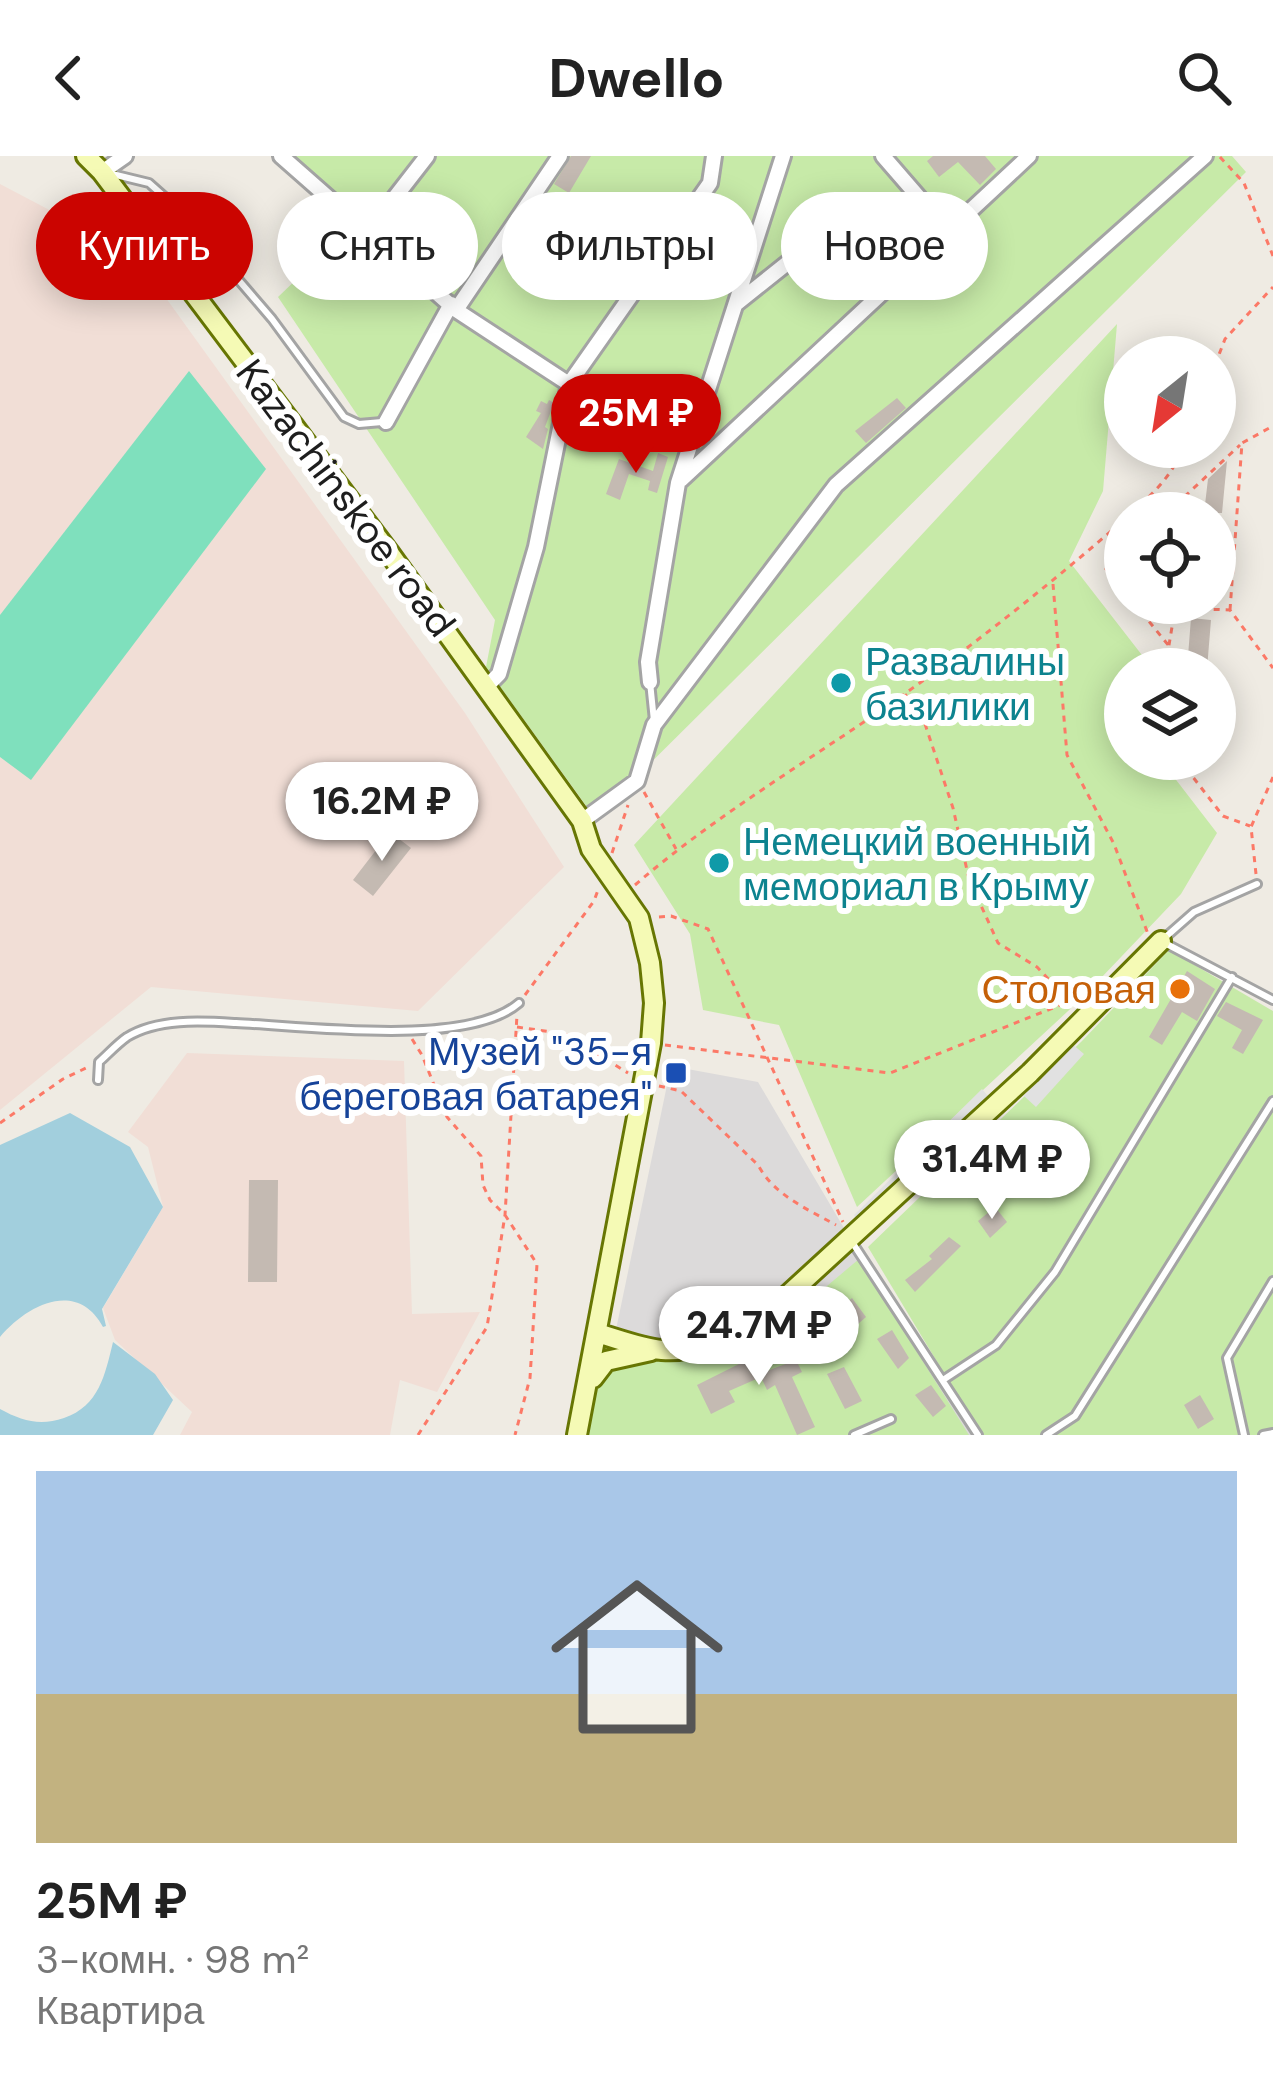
<!DOCTYPE html>
<html lang="ru">
<meta charset="utf-8">
<style>
body{margin:0;font-family:"DM Sans",sans-serif;background:#f2f2f2;color:#222;height:100vh;display:flex;flex-direction:column;font-size:45px;white-space:nowrap}
*{box-sizing:border-box;margin:0}
p{font-size:39px;color:#767676}
.icon{flex:none;width:66px;height:66px;fill:none;stroke:currentColor;stroke-width:2;stroke-linecap:round;stroke-linejoin:round}
.map{position:relative;height:1279px;overflow:hidden}
.panel{display:flex;flex-direction:column;background:#fff;flex:1}
.panel>*{flex:none}
.top-card{position:absolute;left:36px;top:36px;width:1203px;height:108px;display:flex;gap:24px}
.needle{width:78px;rotate:210deg}
.buttons{position:absolute;left:1104px;top:180px;display:grid;gap:24px}
.buttons a{display:grid;place-items:center;width:132px;height:132px;border-radius:50%;background:#fff;box-shadow:0 6px 30px #0003;font-size:60px}
.price{position:absolute;translate:-50% -102px;padding:0 27px;border-radius:42px;background:#fff;color:#222;font-size:39px;line-height:78px;filter:drop-shadow(0 3px 6px #0008)}
.price::after{content:'';position:absolute;left:50%;top:72px;width:36px;height:27px;margin-left:-18px;background:inherit;clip-path:polygon(0 0,100% 0,50% 100%)}
.price.selected{background:#cb0400;color:#fff}
ul{padding:0;list-style:none}
li{display:grid;align-content:center;gap:24px;height:636px;padding:0 36px}
li+li{border-top:3px solid #e0e0e0}
li span{display:grid;place-items:center;height:372px;border-radius:0px;color:#555}
li>.icon{margin-inline-start:auto}
span .icon{width:216px;height:216px;fill:#fffc;stroke-width:1}
li b{font-size:51px}
.tag{padding:0 42px;border-radius:54px;background:#fff;box-shadow:0 6px 30px #0003;font-size:42px;line-height:108px}
.tag.selected{background:#cb0400;color:#fff}
header{display:flex;justify-content:space-between;align-items:center;height:156px;padding:0 36px;background:#fff;font-size:54px;font-weight:700}
.map>svg:first-child{display:block}
</style>
<header><svg class="icon" aria-label="back" viewBox="0 0 24 24"><path d="M15 5l-7 7 7 7"/></svg>Dwello<svg class="icon" aria-label="search" viewBox="0 0 24 24"><circle cx="10" cy="10" r="6"/><path d="M15 15l6 6"/></svg></header>
<div class="map">
<svg width="1273" height="1279" viewBox="0 0 1273 1279">
<rect width="100%" height="100%" fill="#efebe3"/>
<path fill="#dcdada" d="M671,910L758,926L851,1084L979,1279H594Z"/>
<path fill="#f1ded6" d="M0,28L135,99L465,557L564,711L418,855L151,831L0,954Z
M187,897L404,905L412,1158L480,1156L437,1236L400,1224L390,1279H180L192,1256L115,1184L103,1152L163,1051L148,991L128,976Z"/>
<path fill="#c7eaa8" d="M272,0H1232L1246,16L595,662L486,511L495,464L278,141L350,72Z
M1117,168L1103,335L1069,405L1145,503L1134,513H1125V521L1108,537L1125,559V603H1160L1217,677L1181,738L1081,843L857,1051L779,869L703,854L690,778L634,689Z
M1169,794L1273,855V1279H981L868,1091L1082,885Z
M859,1103L969,1279H588L606,1188L644,1199L707,1201L789,1162Z"/>
<path fill="#7fe0bd" d="M189,215L266,313L31,624L0,601V459Z"/>
<path fill="#e1e1e1" d="M1071,887L1084,898L1036,951L1024,940Z
M982,933L997,951L861,1071L854,1059Z"/>
<path fill="#a2cfdd" d="M70,957L130,991L163,1051L102,1153L106,1170L103,1171C77,1123 27,1149 0,1181V989Z
M113,1186L155,1218L173,1244L153,1279H0V1253C22,1265 40,1270 64,1262C99,1250 105,1219 113,1186Z"/>
<path fill="#c4bab2" d="M571,0H591L569,37L554,28Z
M933,0H985L996,13L980,29L958,6L939,21L927,5Z
M448,58L467,79L452,92L433,71Z
M729,88L741,93L727,137L707,130L713,110L720,112Z
M676,94L698,109L688,124L666,109Z
M627,96L642,105L634,116L631,115L614,144L603,137Z
M897,242L906,252L866,287L855,275Z
M549,244L554,247L545,271L548,273L543,293L526,281L541,257L536,255L541,245L547,248Z
M658,297L668,301L657,337L648,334L650,325L629,318L620,344L606,338L619,303L653,315Z
M1227,305L1222,357H1204L1208,323Z
M1191,462L1211,464L1207,513H1187Z
M390,676L411,692L373,740L353,724Z
M1187,815L1215,833L1197,865L1182,856L1162,889L1149,881Z
M1226,846L1263,864L1243,898L1232,892L1242,874L1217,860Z
M249,1024H278L277,1126H248Z
M995,1051L1007,1066L990,1082L978,1065Z
M949,1081L961,1090L915,1136L905,1124L932,1103L929,1100Z
M852,1142L866,1161L850,1175L831,1161Z
M818,1169L832,1188L815,1197L801,1178Z
M892,1174L909,1202L898,1213L877,1183Z
M753,1195L767,1215L796,1204L802,1216L792,1221L815,1271L797,1279L775,1229L767,1234L761,1221L729,1235L735,1246L711,1258L697,1229L739,1208L737,1204Z
M844,1211L862,1245L845,1253L827,1218Z
M931,1229L946,1250L933,1261L915,1239Z
M1200,1239L1214,1263L1198,1273L1184,1249Z"/>
<g fill="none" stroke-linecap="round" stroke-linejoin="round">
<defs>
<path id="service" d="M112,18L149,27L176,51L272,163L344,261L359,268L382,266
M650,526L654,565
M1257,728L1194,756L1161,785L1273,844
M98,924L99,906C108,898 117,888 127,881C158,862 202,865 236,867C305,870 467,892 519,847
M852,1086L978,1279
M943,1224L996,1189L1055,1116L1232,821
M854,1279L891,1263
M1046,1279L1075,1260L1273,945
M1244,1279L1227,1202L1273,1125
M1263,1279L1273,1277"/>
<path id="minor" d="M281,0L456,154L569,228L691,288
M883,0L948,75
M102,16L125,0
M368,76L427,0
M736,148L855,53
M456,154L560,0
M386,266L451,148
M681,324L1029,0
M650,526L648,506L678,327L783,0
M486,531L499,518L536,391L569,228L710,27L714,0
M582,665L637,625L654,569L836,329L1205,0"/>
<path id="secondary" d="M86,0L102,16L390,398L582,665L591,693L639,762L650,807L654,847L651,887L577,1279
M597,1177C618,1183 641,1192 662,1194C704,1198 743,1170 777,1149L1030,917L1161,785
M593,1222L606,1205L651,1195"/>
</defs>
<use href="#service" stroke="#a4a4a4" stroke-width="12"/>
<use href="#minor" stroke="#a4a4a4" stroke-width="20"/>
<use href="#secondary" stroke="#677603" stroke-width="24"/>
<path stroke="#fc7967" stroke-width="3" stroke-dasharray="6 6" stroke-linecap="butt" d="M1220,1L1244,27L1273,100
M1215,209L1225,183L1273,131
M1131,357C1153,338 1173,319 1183,291
M1167,357L1240,289
M1125,395L1106,413L1125,436
M1108,414L1125,423
M1053,428L1067,599L1114,688L1148,778
M1134,447L1169,490
M1167,447L1176,452L1230,454L1273,512
M1230,454L1242,287L1273,270
M1165,513L1175,453
M905,538L924,565L953,652L969,723L998,787L1037,811L1055,830L1063,845
M1179,603L1223,660L1250,670
M644,636L676,693
M612,697L628,649
M1256,718L1251,671L1273,621
M635,729C718,657 814,602 903,539C980,484 1054,425 1125,363
M659,761L671,760L708,773L843,1066
M525,839L594,745L598,734
M517,871L565,878L628,917
M412,883L422,899L447,961L481,1000L483,1029L490,1044L505,1059L537,1108L530,1222L515,1279
M665,889L890,917L1083,840
M659,930L681,935L758,1009C774,1039 807,1053 836,1069
M0,967L63,923L86,912
M418,1279L487,1171L505,1059L517,859"/>
<use href="#service" stroke="#fff" stroke-width="6"/>
<use href="#minor" stroke="#fff" stroke-width="14"/>
<use href="#secondary" stroke="#f5fab5" stroke-width="18"/>
</g>
<g fill="#0f9aa8" stroke="#fff" stroke-width="4.5">
<circle cx="841" cy="527" r="12"/>
<circle cx="719" cy="707" r="12"/>
</g>
<circle fill="#e8710a" stroke="#fff" stroke-width="4.5" cx="1180" cy="833" r="12"/>
<rect fill="#1a4fb4" stroke="#fff" stroke-width="4.5" x="664" y="905" width="24" height="24" rx="6"/>
<g text-anchor="middle" dominant-baseline="central" stroke-width="12" stroke-linejoin="round" paint-order="stroke">
<g font-size="39" fill="#1d1d1d" stroke="#fff">
<text transform="translate(346 342) rotate(53)">Kazachinskoe road</text>
</g>
<g font-size="39" fill="#0d838f" stroke="#fff" text-anchor="start">
<text x="865" y="505">Развалины<tspan x="865" dy="45">базилики</tspan></text>
<text x="743" y="685">Немецкий военный<tspan x="743" dy="45">мемориал в Крыму</tspan></text>
</g>
<g font-size="39" fill="#c56008" stroke="#fff" text-anchor="end">
<text x="1156" y="833">Столовая</text>
</g>
<g font-size="39" fill="#164399" stroke="#fff" text-anchor="end">
<text x="652" y="895">Музей "35-я<tspan x="652" dy="45">береговая батарея"</tspan></text>
</g>
</g>
</svg>
<div class="buttons">
<a><svg class="needle" viewBox="-14 -14 28 28"><path d="M0-13l5 13h-10z" fill="#e53935"/><path d="M0 13l5-13h-10z" fill="#767676"/></svg></a>
<a><svg class="icon" aria-label="locate" viewBox="0 0 24 24"><circle cx="12" cy="12" r="6"/><path d="M12 2v4M12 18v4M2 12h4M18 12h4"/></svg></a>
<a><svg class="icon" aria-label="layers" viewBox="0 0 24 24"><path d="M12 4l9 5-9 5-9-5zM3 14l9 5 9-5"/></svg></a>
</div>
<b class="price selected" style="left:636px;top:320px">25M ₽</b>
<b class="price" style="left:382px;top:708px">16.2M ₽</b>
<b class="price" style="left:992px;top:1066px">31.4M ₽</b>
<b class="price" style="left:759px;top:1232px">24.7M ₽</b>
<div class="top-card">
<a class="tag selected">Купить</a>
<a class="tag">Снять</a>
<a class="tag">Фильтры</a>
<a class="tag">Новое</a>
</div>
</div>
<section class="panel">
<ul>
<li><span style="background:linear-gradient(#a9c7e8 60%,#c2b280 0)"><svg class="icon" aria-label="home" viewBox="0 0 24 24"><path d="M3 11l9-7 9 7M6 9v11h12V9"/></svg></span><div><b>25M ₽</b><p>3-комн. · 98 m²</p><p>Квартира</p></div></li>
</ul>
</section>
